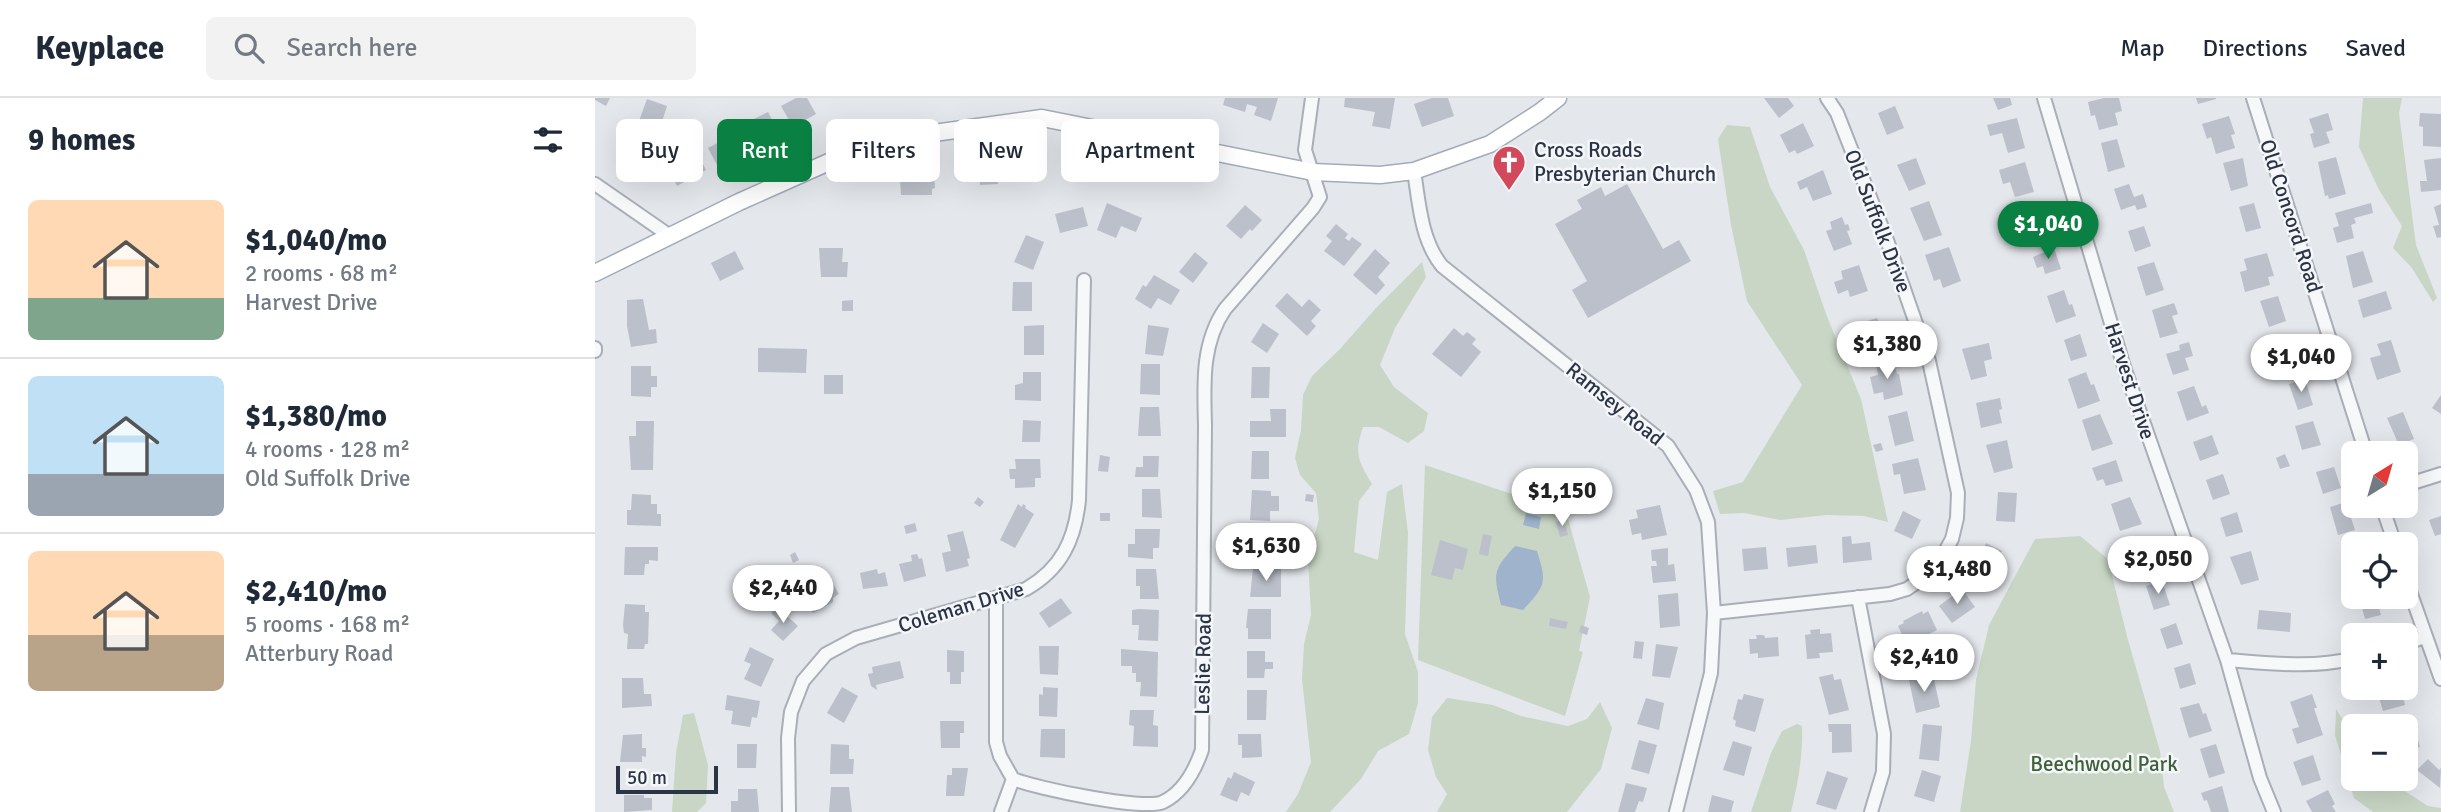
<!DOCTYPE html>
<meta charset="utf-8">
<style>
body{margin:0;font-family:Signika,sans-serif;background:#f2f2f3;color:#1f2937;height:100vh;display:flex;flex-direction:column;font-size:26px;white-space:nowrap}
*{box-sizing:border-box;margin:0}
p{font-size:23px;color:#747a83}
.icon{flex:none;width:38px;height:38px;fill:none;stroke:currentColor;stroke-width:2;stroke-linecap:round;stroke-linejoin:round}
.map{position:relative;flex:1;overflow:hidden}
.panel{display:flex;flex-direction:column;background:#fff;width:595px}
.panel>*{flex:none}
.top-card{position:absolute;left:21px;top:21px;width:665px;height:63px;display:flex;gap:14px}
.needle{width:46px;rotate:37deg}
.fabs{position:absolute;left:1746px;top:343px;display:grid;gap:14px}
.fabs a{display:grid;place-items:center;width:77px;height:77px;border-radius:10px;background:#fff;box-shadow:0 7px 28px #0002;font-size:35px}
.scale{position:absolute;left:21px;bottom:18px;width:102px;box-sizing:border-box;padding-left:7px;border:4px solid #2b3445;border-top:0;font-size:19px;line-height:24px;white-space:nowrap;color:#2b3445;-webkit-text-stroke:5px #f4f6f9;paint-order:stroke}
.price{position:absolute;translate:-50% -60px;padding:0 16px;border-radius:24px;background:#fff;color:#222;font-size:23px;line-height:46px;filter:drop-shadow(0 2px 4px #0008)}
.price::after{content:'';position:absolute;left:50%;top:42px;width:21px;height:16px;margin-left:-10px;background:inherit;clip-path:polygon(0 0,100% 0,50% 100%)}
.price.selected{background:#0b8043;color:#fff}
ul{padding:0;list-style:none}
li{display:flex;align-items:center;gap:21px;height:175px;padding:0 28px}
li+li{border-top:2px solid #e0e1e3}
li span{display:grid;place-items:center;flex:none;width:196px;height:140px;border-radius:10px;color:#555}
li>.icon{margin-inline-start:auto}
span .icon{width:84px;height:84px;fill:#fffc;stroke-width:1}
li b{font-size:30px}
h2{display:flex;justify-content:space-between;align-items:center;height:84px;padding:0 28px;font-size:30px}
.tag{padding:0 24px;border-radius:10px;background:#fff;box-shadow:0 7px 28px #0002;font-size:24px;line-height:63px}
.tag.selected{background:#0b8043;color:#fff}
header{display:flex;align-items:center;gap:42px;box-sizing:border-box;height:98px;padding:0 35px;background:#fff;border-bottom:2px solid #e0e1e3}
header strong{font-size:33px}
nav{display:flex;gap:38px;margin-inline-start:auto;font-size:24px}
.search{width:490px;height:63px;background:#f2f2f3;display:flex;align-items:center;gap:18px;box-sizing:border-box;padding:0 24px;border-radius:10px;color:#747a83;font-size:26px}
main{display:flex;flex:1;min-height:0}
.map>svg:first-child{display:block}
</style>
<header>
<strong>Keyplace</strong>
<div class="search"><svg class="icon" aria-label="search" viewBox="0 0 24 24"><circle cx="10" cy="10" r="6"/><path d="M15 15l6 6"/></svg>Search here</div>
<nav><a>Map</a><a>Directions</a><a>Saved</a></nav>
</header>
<main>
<section class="panel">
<h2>9 homes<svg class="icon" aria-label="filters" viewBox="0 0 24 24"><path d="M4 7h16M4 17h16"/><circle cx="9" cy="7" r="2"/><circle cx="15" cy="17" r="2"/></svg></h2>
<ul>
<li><span style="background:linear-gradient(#ffd9b3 70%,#7fa58c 0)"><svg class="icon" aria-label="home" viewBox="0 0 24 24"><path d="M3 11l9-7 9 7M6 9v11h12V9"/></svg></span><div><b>$1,040/mo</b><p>2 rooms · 68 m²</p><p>Harvest Drive</p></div></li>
<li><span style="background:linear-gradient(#bfe0f5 70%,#9aa5b1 0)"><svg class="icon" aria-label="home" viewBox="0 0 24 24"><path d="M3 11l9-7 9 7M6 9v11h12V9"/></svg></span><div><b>$1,380/mo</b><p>4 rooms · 128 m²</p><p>Old Suffolk Drive</p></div></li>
<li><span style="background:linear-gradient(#ffd9b3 60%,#b9a48a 0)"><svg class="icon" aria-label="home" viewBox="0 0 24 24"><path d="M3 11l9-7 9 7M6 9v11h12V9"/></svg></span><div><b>$2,410/mo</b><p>5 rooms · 168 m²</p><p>Atterbury Road</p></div></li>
</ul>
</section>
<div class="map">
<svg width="1846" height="714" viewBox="0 0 1846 714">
<rect width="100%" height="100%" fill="#e4e7ec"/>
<path fill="#c9d6c5" d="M1768,0H1807L1804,15L1821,147L1842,200L1838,204L1817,170L1798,150L1807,128L1784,92L1764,49Z
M1132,27L1155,29L1175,89L1209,152L1231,216L1266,301L1293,424L1269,418L1231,417L1185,422L1149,415L1125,416L1118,393L1148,384L1207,287L1152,203L1136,127L1123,41Z
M827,164L831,179L800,230L785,267L799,289L833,315L829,333L813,345L784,329H768C759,356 763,362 777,386L764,403L759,454L783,462L792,394L807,386L813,435L810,536L823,574V605L814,636L783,653L766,681L735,714H691L703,696L716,664L707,581L709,546L716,517L713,461L724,421L721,395L705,377L700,360L706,332L708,297L717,278L745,251L781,210Z
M830,367L971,414L995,499L984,553L988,554L970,618L823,562Z
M1485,438L1513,461L1533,542L1565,653L1569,689L1579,714H1365L1376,643L1381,582L1394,527L1440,441Z
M852,600L898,607L926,618L973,628L992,621L1005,604L1017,630L1006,671L972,714H842L852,696L841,679L833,652L837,619Z
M1741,611L1759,639V681H1791L1833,708L1846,710V714H1778L1759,700L1740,637Z
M99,615L113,667L111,705L102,714H77L81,655L88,617Z
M1202,626L1207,628C1208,658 1203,685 1196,714H1156L1176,655L1187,633Z"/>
<path fill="#9fb4cc" d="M931,415L946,419L944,431L928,427Z
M920,448L942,453C952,485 951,487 928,512L906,507C898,475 898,472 920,448Z"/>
<path fill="#bbc0ca" d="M0,0H15L11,8L0,2Z
M201,0H212L221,16L198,29L186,8Z
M630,0H683L676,23L659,17L662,9L652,6L650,14L628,7Z
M750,0H800L795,31L777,28L780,14L749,9Z
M837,0H853L859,18L827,29L819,6Z
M1169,0H1193L1199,8L1184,20Z
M1398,0H1415L1417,7L1403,12Z
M1509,0H1524L1527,13L1520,15L1523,27L1504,32L1500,17L1496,18L1493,4Z
M1601,0H1621V1L1603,6Z
M52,1L72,8L65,30L44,23Z
M1300,8L1309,30L1292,37L1283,15Z
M173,14L184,35L159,47L149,26Z
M1733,15L1738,32L1731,34L1735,45L1719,50L1715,36L1719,35L1714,21Z
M1825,15L1846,16V49L1828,48V29L1824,28Z
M1634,18L1640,36L1636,37L1640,50L1621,56L1616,39L1612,41L1607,26Z
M1422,20L1430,50L1413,55L1407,35L1395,38L1392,27Z
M1208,25L1219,48L1202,56L1200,52L1194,55L1185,37Z
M138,37L147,54L122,67L113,50Z
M1522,41L1530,69L1513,74L1506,45Z
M101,52L111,72L82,88L72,68Z
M1741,59L1751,96L1734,101L1733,97L1730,98L1723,64Z
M1321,60L1331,86L1314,93L1302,67Z
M1648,60L1653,88L1636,93L1628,65Z
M1846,60V92L1826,94L1825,83H1832L1829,62Z
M395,64H402L403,86L385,87L384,69L396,68Z
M1430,64L1439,94L1420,99L1415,84L1408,86L1404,72Z
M1228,72L1237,96L1218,103L1212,89L1205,92L1202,84Z
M322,73V77L339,76L340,90L337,91V97H306L305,80H308V75Z
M1032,86L1068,151L1084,142L1096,163L993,220L977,192L992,183L960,126L987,111L982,102L1006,89L1010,98Z
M1534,86L1539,99L1548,96L1552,109L1542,112L1540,107L1526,112L1519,91Z
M1334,103L1347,137L1329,143L1315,110Z
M512,105L547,120L541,134L526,128L521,140L502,132Z
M1444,105L1451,135L1434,140L1426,111Z
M1659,105L1666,130L1651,134L1644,109Z
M1776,105L1778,115L1759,120L1761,125L1756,127L1759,140L1742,145L1738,130L1744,128L1740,115Z
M1846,106V139L1842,140L1838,128L1844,127L1839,109Z
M650,107L667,122L657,133L655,131L646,141L631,128Z
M488,109L493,128L465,135L460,116Z
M1247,119L1250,127L1253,126L1255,132L1252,133L1257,146L1239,153L1231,133L1237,131L1235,124Z
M741,126L753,136L750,140L754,143L757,139L767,146L749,168L729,153L737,143L731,138Z
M1549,128L1556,148L1540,154L1533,133Z
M431,137L449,144L438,172L419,164Z
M1354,149L1366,183L1348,190L1345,181L1339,183L1330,157Z
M224,150H248L247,164H253L252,179H226Z
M1459,150L1466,171L1450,176L1448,168L1442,170L1438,159Z
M780,151L795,165L783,179L790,187L781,197L758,177Z
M140,153L149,171L125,183L116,165Z
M1768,153L1778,184L1758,190L1751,158Z
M600,154L613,165L598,185L584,174Z
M1672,155L1679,178L1673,179L1675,187L1650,194L1645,174L1652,172L1649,161Z
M1559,164L1569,192L1551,198L1542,169Z
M1264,167L1273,193L1255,199L1253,192L1243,196L1239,184L1248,181L1246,173Z
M559,177L585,192L576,207L563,200L556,211L540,201L548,187L551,189Z
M418,184H437V213H417Z
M1469,192L1474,207L1477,206L1481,218L1461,225L1452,198Z
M1791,193L1797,211L1768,220L1763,202Z
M692,195L707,209L714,201L726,212L716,223L721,228L712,238L680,208Z
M1683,198L1691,223L1674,229L1665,203Z
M48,201L54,232L61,231L62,245L36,249L32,228V202Z
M258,202V213H247V203Z
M1579,205L1583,216L1577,218L1583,235L1565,240L1557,212Z
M1282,220L1295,249L1278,255L1266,225Z
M668,225L684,236L672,255L656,244Z
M449,227V257H429V228Z
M553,227L574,230L568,258L550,256Z
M859,230L868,238L872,234L881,241L877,246L886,254L866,279L837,256Z
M1485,236L1492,258L1476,263L1469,242Z
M1697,242L1704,262L1687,268L1680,248Z
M1796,242L1806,274L1782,282L1775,260L1786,257L1782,246Z
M1594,244L1598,258L1590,260L1594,272L1578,277L1571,256L1585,252L1584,247Z
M1394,245L1397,261L1389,263L1392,278L1376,282L1367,251Z
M163,250L212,251L211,275L163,274Z
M1298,262L1302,276H1304L1308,297L1289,302L1288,294L1279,296L1275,279L1283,277L1281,267Z
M546,266H565V297L545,296Z
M36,268H56V278H62V289H56V299L36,298Z
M657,269H675L674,300H656Z
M428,274H446V303L420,302V287L428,285Z
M1491,274L1496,287L1499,286L1505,303L1483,311L1473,281Z
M229,277H248V296H229Z
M1710,281L1718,307L1703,312L1694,286Z
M1599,288L1607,309L1611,307L1614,315L1592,323L1582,294Z
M1846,297V316L1837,310Z
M1405,300L1407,311L1404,312L1407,325L1386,330L1381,305Z
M545,309H564L566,338H543Z
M675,311H691V339H655V323H676Z
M1312,313L1319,343L1300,348L1293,318Z
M1808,314L1819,341L1804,347L1792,320Z
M1505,316L1518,346L1497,353L1487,322Z
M428,322L446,323L445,344H427Z
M41,323H59L58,372H36L34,338H41Z
M1718,323L1726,347L1707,352L1700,328Z
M1617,337L1624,356L1605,363L1598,344Z
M1412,342L1418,370L1399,375L1391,347Z
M1286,345L1288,352L1281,354L1278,347Z
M657,353H674V381H656Z
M1690,356L1695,368L1685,371L1681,360Z
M505,357L515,359L513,374L503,373Z
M548,358H564L563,379H540L541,369H548Z
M1323,360L1331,392L1309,396L1305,376L1299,377L1297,366Z
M420,361H445L446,380H440V389L420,390V381H415L414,371H421Z
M1521,362L1528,383L1511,388L1508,381L1502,383L1497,370Z
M1739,369L1746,390L1728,396L1721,374Z
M1628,376L1635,396L1618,402L1611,382Z
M547,391H565L567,420L547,419Z
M657,392L676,393V398H684V413H675V423L655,422Z
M1403,394L1422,395L1420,424L1401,423Z
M37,396L56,397V406H62V416H66V428L32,427V412H36Z
M711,396L719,397L718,404L710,403Z
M383,399L389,404L385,409L379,405Z
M1535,399L1547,426L1525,433L1516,406Z
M1751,404L1760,432L1743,437L1735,409Z
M423,406L427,409L428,406L431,408L430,410L439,416L420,450L405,442Z
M1065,407L1072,437L1047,442L1046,435L1037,437L1034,422L1043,420L1041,412Z
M1308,413L1326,422L1317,441L1299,433Z
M1642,414L1648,434L1631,439L1625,420Z
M505,415H515V423H505Z
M1846,418V436L1840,438L1834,422Z
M969,422L973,437L965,439L961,424Z
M320,425L322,433L311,436L309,428Z
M540,431H565L564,450H558V461L533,459V446H540Z
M677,431L678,461H658L655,432Z
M368,433L375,460L372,461L374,468L351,474L347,455L356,453L352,437Z
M888,436L897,438L893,458L884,456Z
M1256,438L1257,446L1275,444L1277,462L1248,465L1247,439Z
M1554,438L1562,463L1546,468L1538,443Z
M845,442L873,451L868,472L860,470L857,482L836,477Z
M1391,445L1407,453L1398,471L1402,473L1396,484L1390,481L1392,478L1378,471L1382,464L1377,462L1381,454L1386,456Z
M1221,447L1223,465L1193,469L1191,450Z
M30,449H63V463L54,462V466H50L49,477H29Z
M1171,449L1173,471L1149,473L1147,451Z
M1759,449V480L1757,481L1747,453Z
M1073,450V467L1079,466L1081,483L1058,485L1056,468H1062L1061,463H1057L1056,452Z
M1656,453L1664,482L1646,487L1635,459Z
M200,454L204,462L198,465L195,457Z
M322,456L324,461L327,460L331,478L309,484L304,466L317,463L316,457Z
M282,471L283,476L290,474L293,488L268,491L265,475Z
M541,471H561L564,501H545V488H541Z
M658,471H686V499H655Z
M236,482L244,496L238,500V504L218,515L208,496Z
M1567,483L1575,507L1559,512L1551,488Z
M1367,491L1380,509L1357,525L1344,508Z
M1083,495L1085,528L1065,530L1063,497Z
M1764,499H1781L1786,517L1770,521Z
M466,500L477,515L454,530L444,515Z
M30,506L50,507V514H54L53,546H50L49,551H32L33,536L29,535L28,527Z
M182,509L203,528L188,543L176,532L184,523L176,515Z
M544,511L564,512L563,543L543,542L544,527H537V512Z
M653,511H676V541H653V530H651Z
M1664,512L1696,515L1695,534L1662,531Z
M1327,513L1328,516L1333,513L1342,532L1312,547L1303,528L1309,525L1308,523Z
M955,520L973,524L971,531L954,528Z
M1581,525L1588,546L1572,551L1565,531Z
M986,527L994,530L992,537L984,534Z
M1225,531V536L1236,535L1238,554L1224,555L1225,560L1212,561L1210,537L1216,536L1215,532Z
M1161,537H1169L1170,540L1183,539L1184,558L1163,560V555L1155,556L1154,541H1162Z
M1040,543L1049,544L1047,561L1038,560Z
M1061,546L1083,549L1075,580L1057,578Z
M444,548H464L463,577L445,576Z
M155,549L179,561L166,589L149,581L156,566L149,563Z
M526,551L563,554L562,599L545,598L546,584H541V575H537V568H526Z
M352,552L369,553V574H366V586H355V574H352Z
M652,553H670V564H678V571H670L669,580H652Z
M305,563L309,580L281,587L282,592L276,588L273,576L278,575L277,569Z
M1595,565L1601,586L1585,591L1579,570Z
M1238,576L1239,582L1246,581L1254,612L1234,617L1224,579Z
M1338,577L1345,609L1321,615L1314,582Z
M27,580H48L49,596H56L57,608L27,610Z
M247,589L263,598L249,625L232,615Z
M448,589L463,590L462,619L444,618V596L448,597Z
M1772,590H1801L1802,593L1806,592L1810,607L1788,613L1783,596L1775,599Z
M652,592H672L671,622H652Z
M1149,596L1169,601L1160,634L1140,628L1141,623L1138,621L1143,601L1147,602Z
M1717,596L1722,610H1719L1728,637L1702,646L1697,631L1704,629L1695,604Z
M132,597L165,603L162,620L157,619L155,629L136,626L138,613L130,612Z
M1051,600L1069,605L1064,632L1042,626Z
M1604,605L1608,616L1611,615L1617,633L1594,640L1585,610Z
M535,612H559L558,627L563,628V649L538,648L539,628L534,627Z
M1817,621L1825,649L1811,653V628H1799L1798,626Z
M345,623H369V635H365V650H346Z
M1233,626H1256L1257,654L1237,655V634H1234Z
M1328,626L1347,628L1344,663L1324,661Z
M446,631H470V660L445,659Z
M47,636V650H51V659L47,658V664H25L28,637Z
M643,636H666L667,659L647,660V647H643Z
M1044,642L1062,647L1054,676L1036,671Z
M1138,643L1157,649L1149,678L1128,672Z
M142,646H162L161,670H142Z
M236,646L254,647V661H259L258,676H235Z
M1621,646L1630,675L1614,680L1605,651Z
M1718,657L1726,682L1707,688L1698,664Z
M1833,661L1844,672L1846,670L1845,690L1822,672Z
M357,670H373L369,698H351L352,677H357Z
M1327,672L1346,678L1339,704L1319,698Z
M1232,673L1253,680L1241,712L1221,706Z
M639,674L660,684L654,698L646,694L642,704L625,697L633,679L636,681Z
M1031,685L1052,690L1048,704L1044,703L1040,714H1023Z
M1627,688L1634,714H1616L1612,702L1609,703L1606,695Z
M236,689H254L257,714H234Z
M143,691H162L164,714H136V703H143Z
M1733,692L1740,706L1737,708L1741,714H1717L1711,703Z
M29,697H49V700H57V712L29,714Z
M1117,697L1139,703L1136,714H1113Z"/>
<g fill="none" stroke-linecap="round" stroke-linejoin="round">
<defs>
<path id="minor" d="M1449,0L1529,269L1632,562L1665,680L1679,714
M1658,0L1771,355
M819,73C824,105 826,142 847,168L1073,348L1101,392L1113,424L1119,515L1116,575L1081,714
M0,86L75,138
M0,250V253
M1811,387L1846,376
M1787,408L1800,446
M1811,482L1846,581
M1263,499L1289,636L1288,674L1276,714
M401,501V644L405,658L418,681C440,690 549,713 568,704C589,694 600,672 607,652L610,327C609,287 606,246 630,211L718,110L725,99L710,52L717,0
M1119,515L1295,496L1312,491L1328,480L1346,461L1357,441L1362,420L1363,395L1334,263L1293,145L1242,15L1232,0
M1811,545L1830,539
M1632,562C1674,565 1718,571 1759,560
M194,714L193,640L196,614L208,583L231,556L261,540L431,491C466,471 480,442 484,402L489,182
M406,714L418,681"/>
<path id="major" d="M0,175L144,104L281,43L447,20L718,74L785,77L819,73L895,46L945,14L963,0"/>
</defs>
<use href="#minor" stroke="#a9aeb7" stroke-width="16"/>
<use href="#major" stroke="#a3abb8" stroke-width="19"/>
<use href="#minor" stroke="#f7f8fa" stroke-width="12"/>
<use href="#major" stroke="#fff" stroke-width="16"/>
</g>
<defs>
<symbol id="church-pin" viewBox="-11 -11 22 30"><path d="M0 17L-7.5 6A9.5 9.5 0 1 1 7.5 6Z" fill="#d1495b" stroke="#f4f6f9"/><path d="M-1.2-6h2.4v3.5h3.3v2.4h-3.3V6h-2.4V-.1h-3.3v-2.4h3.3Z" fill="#fff"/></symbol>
</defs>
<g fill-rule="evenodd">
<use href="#church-pin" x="895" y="45" width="38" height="52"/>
</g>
<g text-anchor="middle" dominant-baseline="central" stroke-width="5" stroke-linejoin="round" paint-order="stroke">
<g font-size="21" fill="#2b3445" stroke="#f4f6f9" text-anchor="start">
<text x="939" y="52">Cross Roads<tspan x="939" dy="24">Presbyterian Church</tspan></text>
</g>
<g font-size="21" fill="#2b3445" stroke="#f4f6f9">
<text transform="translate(1696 118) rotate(72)">Old Concord Road</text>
<text transform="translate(1283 123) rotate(69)">Old Suffolk Drive</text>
<text transform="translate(1535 283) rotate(72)">Harvest Drive</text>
<text transform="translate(1020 306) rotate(39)">Ramsey Road</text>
<text transform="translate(366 509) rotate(-17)">Coleman Drive</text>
<text transform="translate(608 566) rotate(-89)">Leslie Road</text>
</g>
<g font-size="21" fill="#3f6138" stroke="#f4f6f9">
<text x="1509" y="666">Beechwood Park</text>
</g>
</g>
</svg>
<div class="fabs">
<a><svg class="needle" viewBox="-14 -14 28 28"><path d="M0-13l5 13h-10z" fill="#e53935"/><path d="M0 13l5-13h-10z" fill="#747a83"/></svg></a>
<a><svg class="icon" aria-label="locate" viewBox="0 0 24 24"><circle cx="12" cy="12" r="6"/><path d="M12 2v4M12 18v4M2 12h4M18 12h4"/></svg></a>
<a>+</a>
<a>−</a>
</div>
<div class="scale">50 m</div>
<b class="price selected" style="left:1453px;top:163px">$1,040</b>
<b class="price" style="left:1292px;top:283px">$1,380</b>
<b class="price" style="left:1706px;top:296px">$1,040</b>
<b class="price" style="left:967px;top:430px">$1,150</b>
<b class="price" style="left:671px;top:485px">$1,630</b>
<b class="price" style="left:1563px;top:498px">$2,050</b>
<b class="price" style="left:1362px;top:508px">$1,480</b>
<b class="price" style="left:188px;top:527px">$2,440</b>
<b class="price" style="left:1329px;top:596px">$2,410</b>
<div class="top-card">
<a class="tag">Buy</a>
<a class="tag selected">Rent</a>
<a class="tag">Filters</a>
<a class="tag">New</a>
<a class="tag">Apartment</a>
</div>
</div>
</main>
